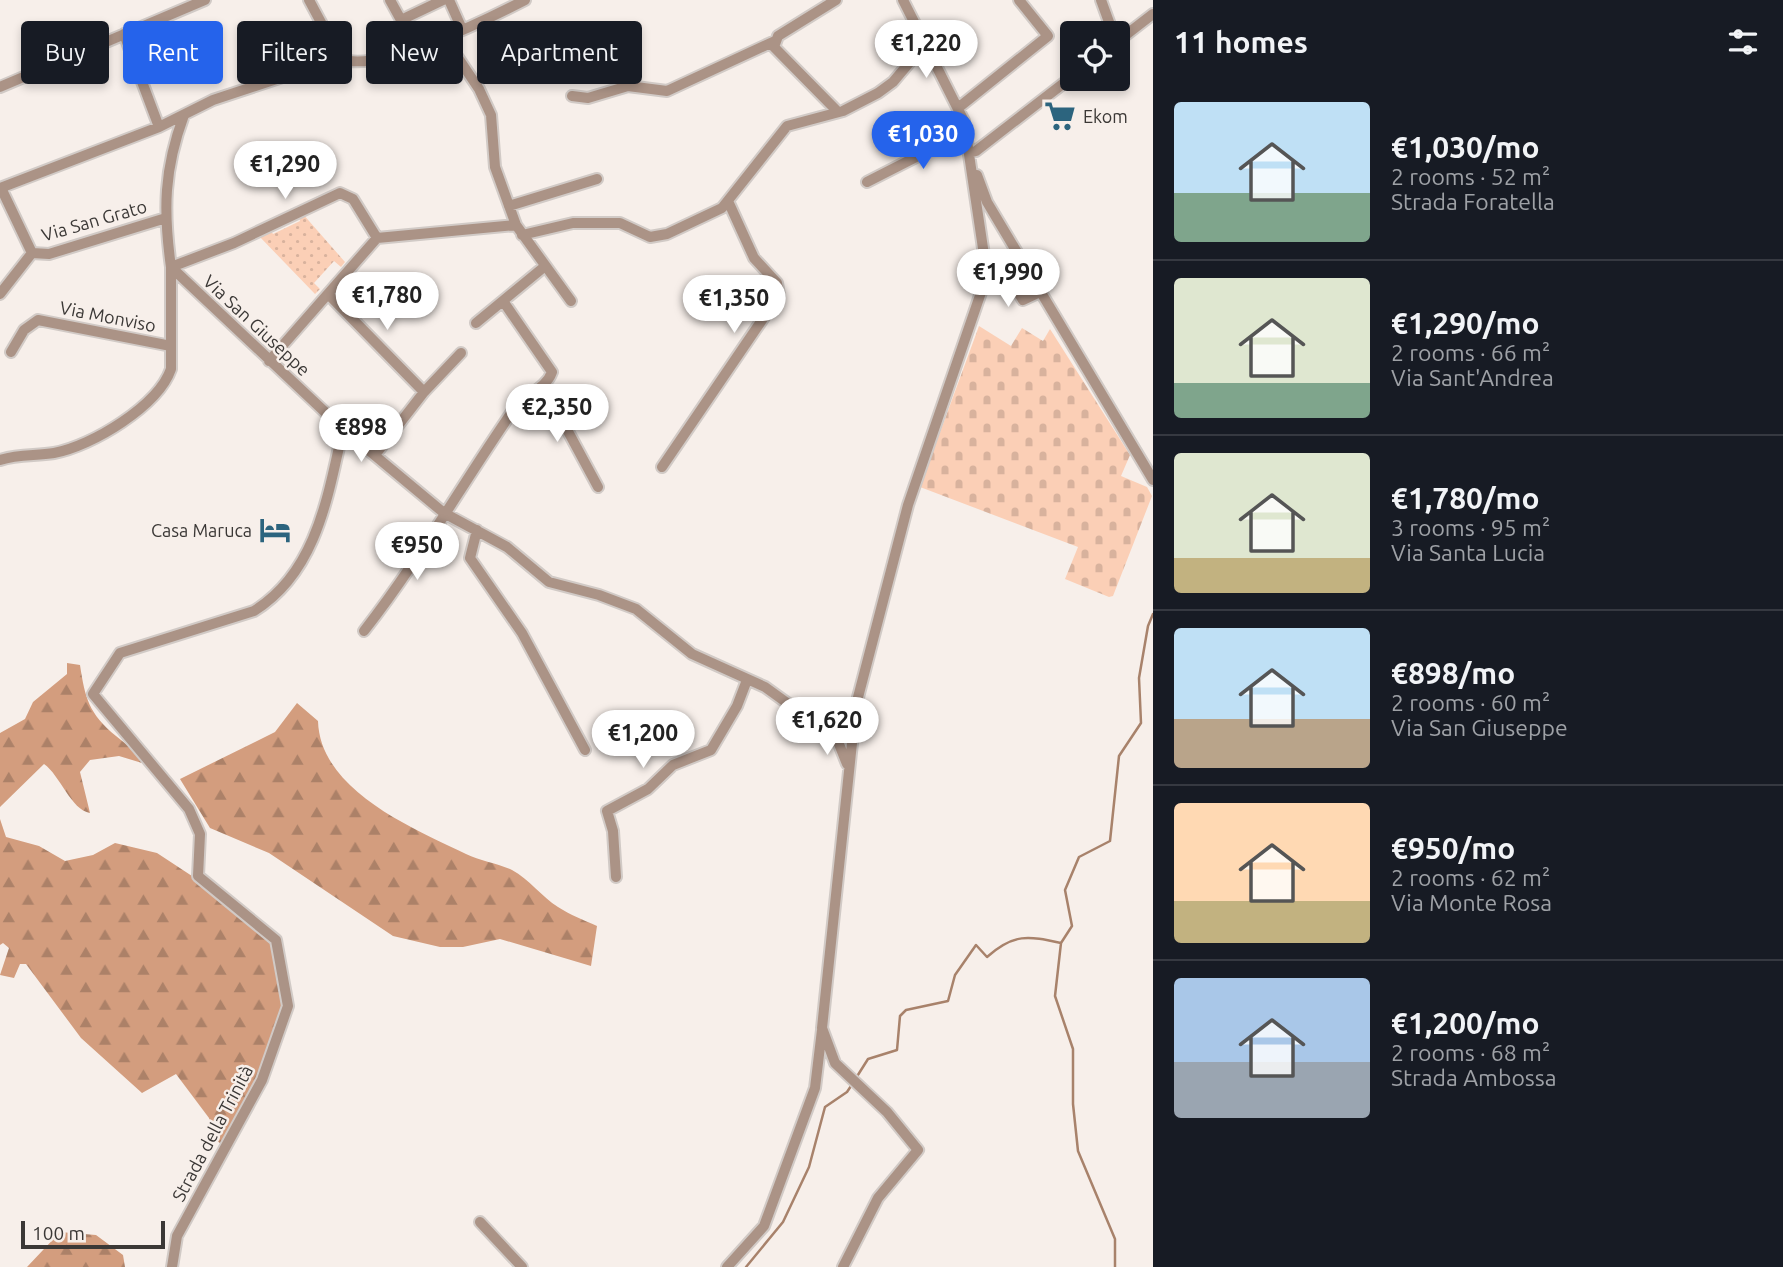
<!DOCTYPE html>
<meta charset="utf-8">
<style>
body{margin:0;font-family:Ubuntu,sans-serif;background:#242831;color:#f1f3f6;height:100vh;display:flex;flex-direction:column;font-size:26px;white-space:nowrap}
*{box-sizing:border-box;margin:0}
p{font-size:23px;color:#9ea1a6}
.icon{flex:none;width:38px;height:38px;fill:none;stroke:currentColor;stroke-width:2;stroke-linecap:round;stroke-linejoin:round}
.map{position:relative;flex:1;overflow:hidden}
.details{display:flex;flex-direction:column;background:#171b24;width:630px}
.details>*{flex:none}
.banner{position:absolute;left:21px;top:21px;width:665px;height:63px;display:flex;gap:14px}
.buttons{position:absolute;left:1060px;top:21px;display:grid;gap:14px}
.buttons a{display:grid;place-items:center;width:70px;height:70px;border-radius:7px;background:#171b24;box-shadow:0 4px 10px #0003;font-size:35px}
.scale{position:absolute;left:21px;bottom:18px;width:144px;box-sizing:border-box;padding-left:7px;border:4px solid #3b3836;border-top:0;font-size:19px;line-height:24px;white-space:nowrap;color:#3b3836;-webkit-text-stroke:5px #f7efea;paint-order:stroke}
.price{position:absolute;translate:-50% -60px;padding:0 16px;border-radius:24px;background:#fff;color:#222;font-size:23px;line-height:46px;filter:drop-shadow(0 2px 4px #0008)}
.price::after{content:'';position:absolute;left:50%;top:42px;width:21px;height:16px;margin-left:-10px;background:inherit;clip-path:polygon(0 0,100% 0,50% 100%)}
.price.selected{background:#2563eb;color:#fff}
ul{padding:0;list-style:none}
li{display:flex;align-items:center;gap:21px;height:175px;padding:0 21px}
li+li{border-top:2px solid #363941}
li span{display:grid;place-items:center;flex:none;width:196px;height:140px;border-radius:7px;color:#555}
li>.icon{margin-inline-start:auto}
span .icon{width:84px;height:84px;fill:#fffc;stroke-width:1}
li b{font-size:30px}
h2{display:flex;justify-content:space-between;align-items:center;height:84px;padding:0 21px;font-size:30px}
.pill{padding:0 24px;border-radius:7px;background:#171b24;box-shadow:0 4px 10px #0003;font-size:24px;line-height:63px}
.pill.selected{background:#2563eb;color:#fff}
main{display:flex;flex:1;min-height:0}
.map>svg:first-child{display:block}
</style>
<main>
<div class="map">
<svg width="1153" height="1267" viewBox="0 0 1153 1267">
<defs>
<pattern id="grass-dots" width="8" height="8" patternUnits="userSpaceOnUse" patternTransform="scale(1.75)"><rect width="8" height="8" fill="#fbcfb6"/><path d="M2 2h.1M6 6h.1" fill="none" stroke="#d8b29d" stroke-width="1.8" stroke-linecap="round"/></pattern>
<pattern id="forest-firs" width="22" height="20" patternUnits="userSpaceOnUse" patternTransform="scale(1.75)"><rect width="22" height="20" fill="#d39d7e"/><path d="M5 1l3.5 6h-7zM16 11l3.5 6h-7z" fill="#ac8168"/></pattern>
<pattern id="cemetery-stones" width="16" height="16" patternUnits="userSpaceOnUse" patternTransform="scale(1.75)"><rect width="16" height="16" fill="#fbcfb6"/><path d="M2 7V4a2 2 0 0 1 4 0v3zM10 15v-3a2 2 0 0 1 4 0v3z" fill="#d8b29d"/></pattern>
</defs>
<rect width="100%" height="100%" fill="#f7efea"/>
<path fill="url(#grass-dots)" d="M302,213L345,262L341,267L334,261L314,283L320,289L315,294L258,235L269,228L273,234L300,221L298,214Z"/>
<path fill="url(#forest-firs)" d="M67,663L80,665C85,698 89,714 116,736C126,744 136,751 142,763L119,756L90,760L80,772L90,813C71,810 60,775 44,764L0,807V733L25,719L33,702L67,674Z
M297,703L318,721C320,790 412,828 466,854C480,861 497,863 512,870C529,879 542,897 558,907C570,915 584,920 597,926L591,966L500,939L463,947H440L393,936L269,853L210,828L180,779L275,732Z
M0,819L6,837L39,846L65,861L93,855L115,843L157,853L195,878L273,944L283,1009L274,1059L223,1145L214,1139L209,1118L176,1074L142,1093L81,1038L26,964H20L14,978L0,975L9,948L3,943L0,945Z
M60,1232L96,1235L123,1255L125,1267H27Z"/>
<path fill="url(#cemetery-stones)" d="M979,326L1011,346L1022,328L1043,341L1050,329L1130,455L1121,476L1147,487L1152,496L1113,596L1109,597L1065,579L1078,547L920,487Z"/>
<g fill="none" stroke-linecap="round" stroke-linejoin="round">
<path stroke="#a8826b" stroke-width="2.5" d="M1061,943L1055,996L1073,1049V1104L1078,1151L1115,1239V1267
M856,1078L868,1059L897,1050L900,1016L906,1010L948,1001L955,975L976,945L987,957C1014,933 1028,936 1061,943L1072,926L1065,890L1079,857L1110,841L1119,756L1141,723L1139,678L1148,626L1153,614
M746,1267L783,1222L809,1167L825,1107L847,1092L853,1083"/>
<defs>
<path id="minor" d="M309,0L340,58C374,76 490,18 525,0
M390,0L401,20L443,0
M449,0L462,29
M836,0L778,36L774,47L838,112
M1101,0L1113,33
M124,34L159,127
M444,37L479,89L491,115L495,167L516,225L571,301
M1118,41L1153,14
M0,87L205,0
M572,96L588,98L628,86L667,91L775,41
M958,108L1048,36L1019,0
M184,115C164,169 163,210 171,267L343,429L444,513L507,547L549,582L599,595L636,609L692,654L765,687L837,739L847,764
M969,153L976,151L1073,76
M977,175L987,202L1153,480
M867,182L965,132
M0,188L159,127L213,100L340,58
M509,206L597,179
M522,235L573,223H620L650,237L667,234L722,208L787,126L843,111L878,93L893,82L925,44
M32,253L49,254L166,218
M984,255L997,258L1023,300L1040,292
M0,294L32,253L1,188
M328,294L424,392
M476,323L544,267
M11,352L24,330L38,320L171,346
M269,361L377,238L516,225
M543,385L598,487
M375,455L424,392L461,353
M0,460C18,454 36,456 54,453C92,446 158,406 171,369V267L234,243L340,193L353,199L377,238
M662,467L779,295L777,283L754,258L728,201
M477,530L470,558L522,633L585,750
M364,631C419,561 463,482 514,409C525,395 546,389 552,372L503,301
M837,739V732L854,709
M616,877L613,831L607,811L648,789L673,765L711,750L737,706L747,680
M480,1222L522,1267
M172,1267L177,1236L262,1080L288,1006L276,940L198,876L200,834L189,809L93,694L120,653L254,611C317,572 328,495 343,429
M727,1267L764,1226L815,1088L822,1030
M843,1267L878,1198L918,1150L887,1112L835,1063L822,1028L856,705L908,505L987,275L964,121L903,0"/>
</defs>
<use href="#minor" stroke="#d1cac6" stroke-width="14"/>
<use href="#minor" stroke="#ab9386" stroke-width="10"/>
</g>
<defs>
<symbol id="supermarket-bare" viewBox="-9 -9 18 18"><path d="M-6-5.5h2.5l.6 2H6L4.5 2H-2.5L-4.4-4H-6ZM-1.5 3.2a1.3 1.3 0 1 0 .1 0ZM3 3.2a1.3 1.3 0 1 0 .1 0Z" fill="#2c647e" stroke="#f7efea" stroke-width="2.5" paint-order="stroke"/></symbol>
<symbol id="hotel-bare" viewBox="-9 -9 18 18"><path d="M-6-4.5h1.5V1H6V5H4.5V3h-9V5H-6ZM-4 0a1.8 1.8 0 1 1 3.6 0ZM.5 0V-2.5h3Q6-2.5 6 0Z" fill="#2c647e" stroke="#f7efea" stroke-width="2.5" paint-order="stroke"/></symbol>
</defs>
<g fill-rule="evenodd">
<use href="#supermarket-bare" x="1038" y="94" width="44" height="44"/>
<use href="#hotel-bare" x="253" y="508" width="44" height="44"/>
</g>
<g text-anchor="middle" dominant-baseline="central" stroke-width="5" stroke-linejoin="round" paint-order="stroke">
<g font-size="18" fill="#3b3836" stroke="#f7efea" text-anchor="start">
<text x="1083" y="116">Ekom</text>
<text x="252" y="530" text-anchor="end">Casa Maruca</text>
</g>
<g font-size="18" fill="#3b3836" stroke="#f7efea">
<text transform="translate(94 220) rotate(-16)">Via San Grato</text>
<text transform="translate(108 316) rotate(11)">Via Monviso</text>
<text transform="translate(257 325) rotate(43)">Via San Giuseppe</text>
<text transform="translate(212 1133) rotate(-62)">Strada della Trinità</text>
</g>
</g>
</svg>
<div class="buttons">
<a><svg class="icon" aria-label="locate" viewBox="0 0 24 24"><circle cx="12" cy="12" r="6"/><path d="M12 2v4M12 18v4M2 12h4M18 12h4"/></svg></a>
</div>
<div class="scale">100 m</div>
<b class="price" style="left:926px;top:80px">€1,220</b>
<b class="price selected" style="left:923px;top:171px">€1,030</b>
<b class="price" style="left:285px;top:201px">€1,290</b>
<b class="price" style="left:1008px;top:309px">€1,990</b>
<b class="price" style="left:387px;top:332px">€1,780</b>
<b class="price" style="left:734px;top:335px">€1,350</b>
<b class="price" style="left:557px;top:444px">€2,350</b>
<b class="price" style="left:361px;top:464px">€898</b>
<b class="price" style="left:417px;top:582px">€950</b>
<b class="price" style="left:827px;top:757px">€1,620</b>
<b class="price" style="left:643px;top:770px">€1,200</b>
<div class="banner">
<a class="pill">Buy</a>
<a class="pill selected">Rent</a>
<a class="pill">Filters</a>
<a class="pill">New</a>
<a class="pill">Apartment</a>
</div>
</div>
<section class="details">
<h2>11 homes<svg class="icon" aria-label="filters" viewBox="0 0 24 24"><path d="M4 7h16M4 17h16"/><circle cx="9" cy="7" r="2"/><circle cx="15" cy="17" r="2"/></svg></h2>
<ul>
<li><span style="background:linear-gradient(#bfe0f5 65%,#7fa58c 0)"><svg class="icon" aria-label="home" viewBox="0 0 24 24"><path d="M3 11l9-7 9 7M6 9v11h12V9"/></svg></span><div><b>€1,030/mo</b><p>2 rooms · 52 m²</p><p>Strada Foratella</p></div></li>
<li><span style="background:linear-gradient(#dfe7d0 75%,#7fa58c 0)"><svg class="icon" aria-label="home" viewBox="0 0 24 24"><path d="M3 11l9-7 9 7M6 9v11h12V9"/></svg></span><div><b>€1,290/mo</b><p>2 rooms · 66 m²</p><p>Via Sant'Andrea</p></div></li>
<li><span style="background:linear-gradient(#dfe7d0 75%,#c2b280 0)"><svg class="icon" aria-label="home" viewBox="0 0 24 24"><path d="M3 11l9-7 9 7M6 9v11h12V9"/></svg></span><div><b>€1,780/mo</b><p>3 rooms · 95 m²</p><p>Via Santa Lucia</p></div></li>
<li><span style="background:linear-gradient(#bfe0f5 65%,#b9a48a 0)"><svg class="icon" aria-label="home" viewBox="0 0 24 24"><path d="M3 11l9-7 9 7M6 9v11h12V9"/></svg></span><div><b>€898/mo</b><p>2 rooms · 60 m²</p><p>Via San Giuseppe</p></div></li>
<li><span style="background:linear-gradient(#ffd9b3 70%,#c2b280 0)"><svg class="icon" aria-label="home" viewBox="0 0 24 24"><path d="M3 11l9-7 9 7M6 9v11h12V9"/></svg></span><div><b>€950/mo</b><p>2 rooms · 62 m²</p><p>Via Monte Rosa</p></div></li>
<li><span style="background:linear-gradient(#a9c7e8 60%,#9aa5b1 0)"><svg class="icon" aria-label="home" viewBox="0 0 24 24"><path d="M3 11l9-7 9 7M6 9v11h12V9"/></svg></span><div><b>€1,200/mo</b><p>2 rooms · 68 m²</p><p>Strada Ambossa</p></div></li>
</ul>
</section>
</main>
